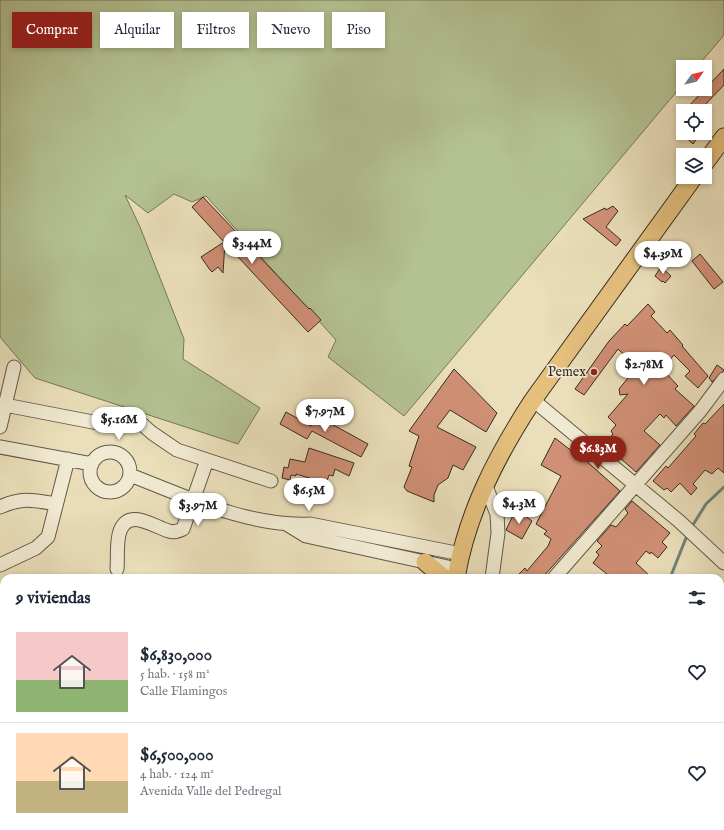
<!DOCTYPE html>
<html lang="es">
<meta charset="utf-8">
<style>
body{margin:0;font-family:"IM FELL English",serif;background:#f2f2f3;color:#1f2937;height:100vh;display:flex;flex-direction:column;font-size:15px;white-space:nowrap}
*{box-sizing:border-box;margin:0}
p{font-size:13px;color:#747a83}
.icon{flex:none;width:22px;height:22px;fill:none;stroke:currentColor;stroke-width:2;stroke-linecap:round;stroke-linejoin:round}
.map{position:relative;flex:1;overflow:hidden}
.sheet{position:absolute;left:0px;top:574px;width:724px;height:256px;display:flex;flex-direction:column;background:#fff;border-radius:12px 12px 0 0;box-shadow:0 2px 6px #0003}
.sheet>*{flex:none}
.guide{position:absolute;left:12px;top:12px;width:400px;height:36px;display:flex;gap:8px}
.needle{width:26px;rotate:56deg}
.controls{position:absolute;left:676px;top:60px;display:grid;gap:8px}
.controls a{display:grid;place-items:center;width:36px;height:36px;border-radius:0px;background:#fff;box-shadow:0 2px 6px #0003;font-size:20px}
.price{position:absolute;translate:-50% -34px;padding:0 9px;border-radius:14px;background:#fff;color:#222;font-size:13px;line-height:26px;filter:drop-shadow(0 1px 2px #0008)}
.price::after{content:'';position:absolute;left:50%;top:24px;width:12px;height:9px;margin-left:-6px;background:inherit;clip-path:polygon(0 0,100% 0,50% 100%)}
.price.active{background:#8f2418;color:#fff}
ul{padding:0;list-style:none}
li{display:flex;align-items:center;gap:12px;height:100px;padding:0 16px}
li+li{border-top:1px solid #e0e1e3}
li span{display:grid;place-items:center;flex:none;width:112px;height:80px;border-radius:0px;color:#555}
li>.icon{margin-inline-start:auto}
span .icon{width:48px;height:48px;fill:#fffc;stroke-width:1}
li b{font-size:17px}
h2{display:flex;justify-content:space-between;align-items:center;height:48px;padding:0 16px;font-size:17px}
.pill{padding:0 14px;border-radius:0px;background:#fff;box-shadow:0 2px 6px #0003;font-size:14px;line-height:36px}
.pill.active{background:#8f2418;color:#fff}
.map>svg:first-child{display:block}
</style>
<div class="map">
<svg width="724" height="830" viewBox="0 0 724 830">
<rect width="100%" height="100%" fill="#eadfba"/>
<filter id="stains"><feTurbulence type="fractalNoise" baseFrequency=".005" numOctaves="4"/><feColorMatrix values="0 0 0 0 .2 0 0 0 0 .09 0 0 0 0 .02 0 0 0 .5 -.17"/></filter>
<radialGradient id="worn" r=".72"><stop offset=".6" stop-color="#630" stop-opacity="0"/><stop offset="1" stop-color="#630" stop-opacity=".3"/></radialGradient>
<path fill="#b4c292" stroke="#74775a" d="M0,0H724V35L697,67H683V84L404,416L328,357L336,340L206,196L192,202L174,194L148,213L125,195L140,227L184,339L183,359L260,408L238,444L35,378L0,337Z"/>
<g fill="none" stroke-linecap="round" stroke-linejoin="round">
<path stroke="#708378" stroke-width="3" d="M691,528L706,504L724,487
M670,578L688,533
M617,826L618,830"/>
</g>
<path fill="#d19076" stroke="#352c23" d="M724,69V85L699,111H684Z
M681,133H701L693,144Z
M203,197L309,309L310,308L321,320L308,332L225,243L223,273L218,267L212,272L210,270L201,257L224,242L192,207Z
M613,206L618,211L606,227L621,240L616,246L583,219L605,208L606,210Z
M700,254L723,282L714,289L692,261Z
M661,267L671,276L665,283L663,281L662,282L655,276Z
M648,304L655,312L651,316L667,333L670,330L683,345L682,346L708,376L698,388L685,376L690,371L674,355L662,369L678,386L675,389L694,406L676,426L666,415L664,418L660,414L644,431L660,445L636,472L604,444L613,434L611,431L616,425L608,417L628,394L620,395L619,389L637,367L618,349L584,395L575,389L609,341L625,324L627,326Z
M717,365L724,370L712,382L709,378Z
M454,369L497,413L486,432L450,410L437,427L476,447L463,470L453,465L448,478L438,485L434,495V502L407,491L404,487L412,467L409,466L419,436L409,431Z
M724,404V473L718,468L712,474L705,470L693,484L697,488L691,495L680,483L671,492L667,488L664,490L653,481L666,466L668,468L696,436L694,434L703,423L705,424Z
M286,412L311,426L317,416L368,444L361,457L312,431L307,439L280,424Z
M555,438L573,452L574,450L620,491L542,578H515L525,568L527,571L548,546L551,539L544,534L547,531L536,524L561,476L541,465Z
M309,448L354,463L349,476L335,469L333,476L329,475L327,481L320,479L319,481L296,474V476L291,475L290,480L282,478L284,467L288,468L290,459L305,462Z
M632,501L670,533L662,542L667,547L658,558L651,552L650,554L646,551L636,563L652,578H612L593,563L599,555L596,552L602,546L597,541L611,525L616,527L628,513L625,509Z
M516,509L532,521L522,539L506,530Z"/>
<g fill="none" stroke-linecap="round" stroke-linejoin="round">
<defs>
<path id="minor" d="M533,400L679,521L724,563
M5,405L98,423
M134,417L152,433L177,450L271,481
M0,427L14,367
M0,447L92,464
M90 472a20 20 0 1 1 40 0a20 20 0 1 1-40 0Z
M130,475C187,497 248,527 310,524L461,554
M485,484L497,514L498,533L492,578
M0,507C22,497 33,500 56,504
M288,525L306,536L457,569
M0,565L36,548L48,537L68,459
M117,569C118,557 116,542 120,531C129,507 154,527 169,531C174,533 178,531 183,529L207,460
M554,578L701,410L724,379
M720,621L724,613
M0,623L4,624
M0,689H4
M0,758H4
M0,805L4,806
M720,824L723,830
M49,826L57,830
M277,826L287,830
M75,830L80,826
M110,830L115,826
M472,830L473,826"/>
<path id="major" d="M705,163L724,137
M425,562L444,578
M456,578C467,513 497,455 533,400L694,177
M431,830V826"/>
</defs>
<use href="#minor" stroke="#625949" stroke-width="15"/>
<use href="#major" stroke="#352c23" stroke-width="19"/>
<use href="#minor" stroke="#f1ead2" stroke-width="13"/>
<use href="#major" stroke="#e5c07d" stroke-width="17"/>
</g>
<circle fill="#8f2418" stroke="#f1ead2" stroke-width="1.5" cx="594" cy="372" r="4"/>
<g text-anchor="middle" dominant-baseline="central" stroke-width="3.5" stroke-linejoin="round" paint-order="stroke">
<g font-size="14" fill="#352c23" stroke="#f1ead2" text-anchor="end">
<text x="586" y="372">Pemex</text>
</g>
</g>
<rect width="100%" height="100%" filter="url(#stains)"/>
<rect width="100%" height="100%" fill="url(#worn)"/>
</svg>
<div class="controls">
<a><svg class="needle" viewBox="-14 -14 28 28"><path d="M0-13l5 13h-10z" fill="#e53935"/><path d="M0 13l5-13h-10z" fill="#747a83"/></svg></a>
<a><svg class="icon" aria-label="locate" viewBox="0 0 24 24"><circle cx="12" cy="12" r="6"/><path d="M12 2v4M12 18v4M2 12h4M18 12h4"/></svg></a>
<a><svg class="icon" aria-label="layers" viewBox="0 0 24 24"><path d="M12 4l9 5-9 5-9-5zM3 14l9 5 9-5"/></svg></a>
</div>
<b class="price" style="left:252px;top:265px">$3.44M</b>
<b class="price" style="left:663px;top:275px">$4.39M</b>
<b class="price" style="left:644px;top:386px">$2.78M</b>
<b class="price" style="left:325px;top:433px">$7.97M</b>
<b class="price" style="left:119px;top:441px">$5.16M</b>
<b class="price active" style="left:598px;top:470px">$6.83M</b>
<b class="price" style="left:309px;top:512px">$6.5M</b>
<b class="price" style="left:519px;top:525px">$4.3M</b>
<b class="price" style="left:198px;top:527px">$3.97M</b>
<div class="guide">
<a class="pill active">Comprar</a>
<a class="pill">Alquilar</a>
<a class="pill">Filtros</a>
<a class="pill">Nuevo</a>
<a class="pill">Piso</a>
</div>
<section class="sheet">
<h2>9 viviendas<svg class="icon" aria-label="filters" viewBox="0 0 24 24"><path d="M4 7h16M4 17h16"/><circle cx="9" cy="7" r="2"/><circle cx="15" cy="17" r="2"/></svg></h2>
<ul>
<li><span style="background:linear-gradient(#f6c9c9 60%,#8fb573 0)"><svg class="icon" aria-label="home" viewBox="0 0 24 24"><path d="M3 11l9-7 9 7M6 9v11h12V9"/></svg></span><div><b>$6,830,000</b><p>5 hab. · 158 m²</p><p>Calle Flamingos</p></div><svg class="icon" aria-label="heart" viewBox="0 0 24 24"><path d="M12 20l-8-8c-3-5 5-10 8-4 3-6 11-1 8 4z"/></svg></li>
<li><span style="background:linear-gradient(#ffd9b3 60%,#c2b280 0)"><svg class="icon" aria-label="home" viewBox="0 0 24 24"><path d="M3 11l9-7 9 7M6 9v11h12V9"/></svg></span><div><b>$6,500,000</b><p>4 hab. · 124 m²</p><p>Avenida Valle del Pedregal</p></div><svg class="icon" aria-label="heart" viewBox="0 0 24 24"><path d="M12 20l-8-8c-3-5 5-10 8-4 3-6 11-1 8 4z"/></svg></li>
</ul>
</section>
</div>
